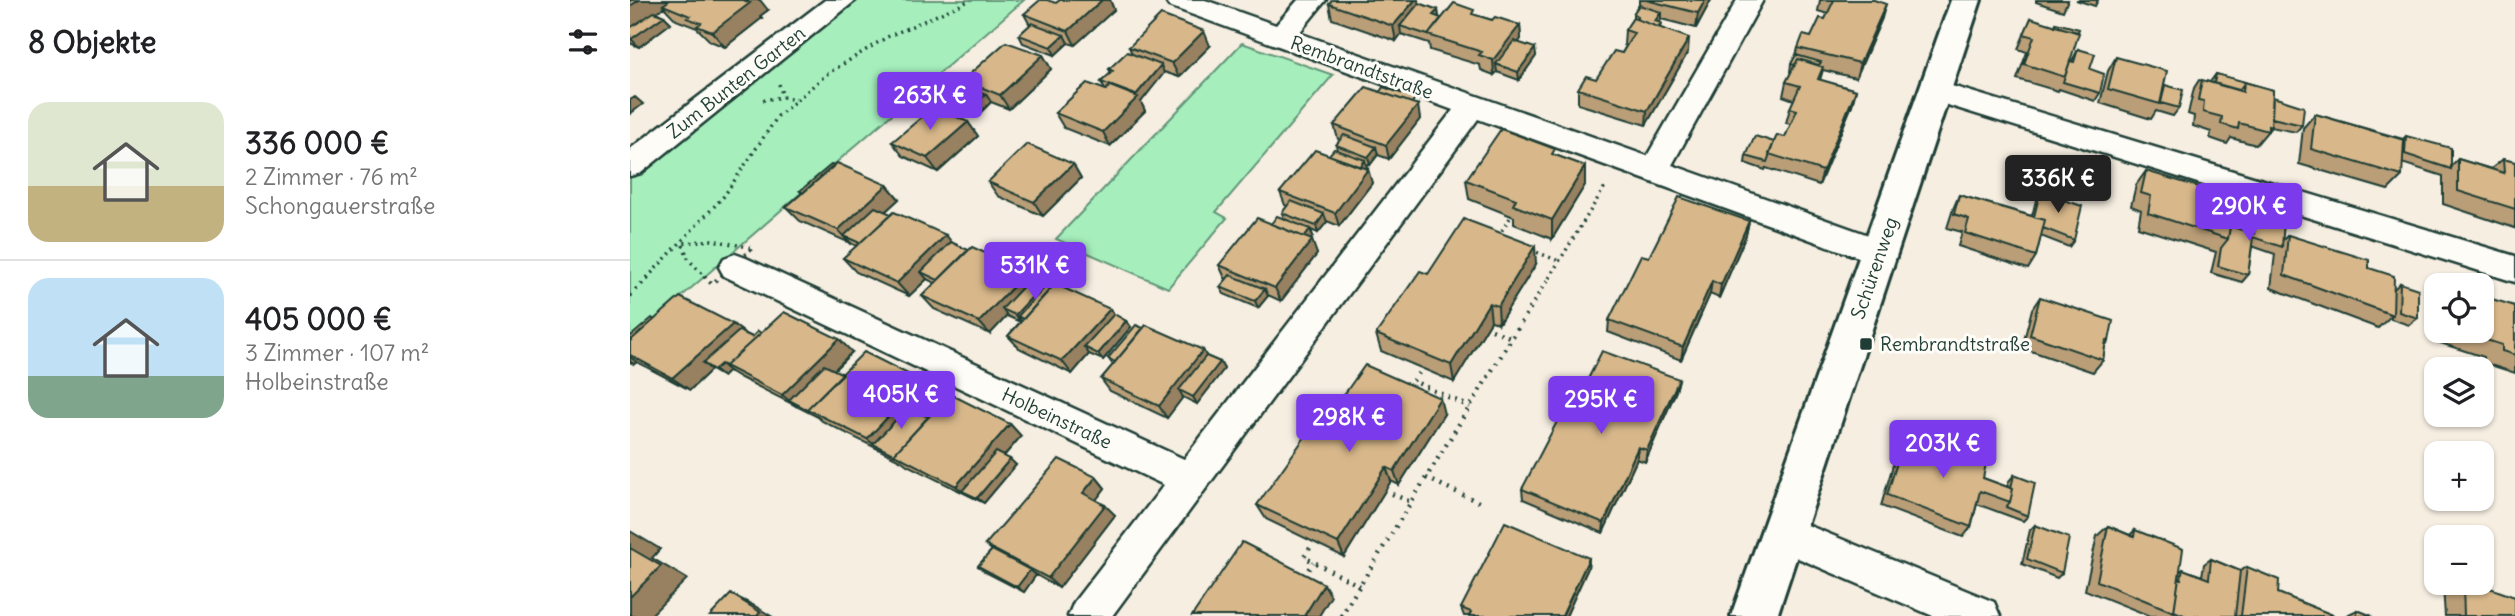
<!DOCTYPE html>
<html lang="de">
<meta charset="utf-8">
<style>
body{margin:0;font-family:Delius,sans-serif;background:#f2f2f2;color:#202124;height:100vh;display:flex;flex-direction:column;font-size:26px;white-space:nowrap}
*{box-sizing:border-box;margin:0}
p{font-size:23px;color:#757577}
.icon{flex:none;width:38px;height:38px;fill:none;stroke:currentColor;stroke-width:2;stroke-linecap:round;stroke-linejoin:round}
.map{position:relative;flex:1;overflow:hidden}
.details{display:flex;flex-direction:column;background:#fff;width:630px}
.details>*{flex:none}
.fabs{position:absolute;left:1794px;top:273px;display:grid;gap:14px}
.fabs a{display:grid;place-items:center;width:70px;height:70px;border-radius:14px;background:#fff;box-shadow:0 2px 5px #0004;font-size:35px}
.price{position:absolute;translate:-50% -60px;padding:0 16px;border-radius:7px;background:#7c3aed;color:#fff;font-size:23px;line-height:46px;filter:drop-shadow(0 2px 4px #0008)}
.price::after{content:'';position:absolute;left:50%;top:42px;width:21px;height:16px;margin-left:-10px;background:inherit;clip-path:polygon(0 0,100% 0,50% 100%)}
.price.current{background:#222;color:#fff}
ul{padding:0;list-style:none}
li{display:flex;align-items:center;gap:21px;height:175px;padding:0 28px}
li+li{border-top:2px solid #e0e0e0}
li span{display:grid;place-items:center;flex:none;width:196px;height:140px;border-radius:21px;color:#555}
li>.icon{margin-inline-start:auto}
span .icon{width:84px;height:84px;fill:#fffc;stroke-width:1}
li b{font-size:30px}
h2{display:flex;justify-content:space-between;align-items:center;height:84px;padding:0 28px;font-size:30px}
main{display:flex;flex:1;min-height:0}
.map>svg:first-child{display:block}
</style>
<main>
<section class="details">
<h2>8 Objekte<svg class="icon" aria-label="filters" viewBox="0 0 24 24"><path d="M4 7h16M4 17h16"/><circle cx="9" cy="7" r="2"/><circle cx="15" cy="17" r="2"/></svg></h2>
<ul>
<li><span style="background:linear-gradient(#dfe7d0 60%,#c2b280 0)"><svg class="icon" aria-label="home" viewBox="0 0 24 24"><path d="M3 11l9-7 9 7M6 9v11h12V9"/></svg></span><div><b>336 000 €</b><p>2 Zimmer · 76 m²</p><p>Schongauerstraße</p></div></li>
<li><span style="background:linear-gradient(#bfe0f5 70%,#7fa58c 0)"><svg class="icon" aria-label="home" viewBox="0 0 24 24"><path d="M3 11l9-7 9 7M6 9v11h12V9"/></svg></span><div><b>405 000 €</b><p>3 Zimmer · 107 m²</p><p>Holbeinstraße</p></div></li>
</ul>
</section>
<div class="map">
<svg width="1885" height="616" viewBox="0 0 1885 616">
<rect width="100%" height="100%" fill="#f6eee1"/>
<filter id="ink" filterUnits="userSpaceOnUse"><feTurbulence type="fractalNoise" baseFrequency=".0143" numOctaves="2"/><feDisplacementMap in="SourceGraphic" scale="14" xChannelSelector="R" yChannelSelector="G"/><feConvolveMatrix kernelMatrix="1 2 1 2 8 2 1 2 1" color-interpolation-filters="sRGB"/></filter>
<g filter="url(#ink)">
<path fill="#a6efbd" stroke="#629678" stroke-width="2" d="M220,0H394L0,341V175Z
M612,43L703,75L586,212L597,218L538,288L426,239Z"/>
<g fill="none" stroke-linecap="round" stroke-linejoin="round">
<defs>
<path id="minor" d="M195,0H226L11,173L0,176V149Z
M535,0H575L646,25L668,0H696L669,33L1017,156L1107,0H1133L1042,165L1261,243L1266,252L1261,261L1250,265L848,119L482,616H438L444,602L534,485L94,276L89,267L94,258L105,254L116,258L554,459L823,110L539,6Z
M1305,81L1885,256V282L1295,98L1291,91L1295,84Z
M1153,515L1364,602L1370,616H1303L1140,546L1134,533L1140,520Z"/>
<path id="secondary" d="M1321,0H1351L1147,616H1101Z"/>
</defs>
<use href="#minor" stroke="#1f3d34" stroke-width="5"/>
<use href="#secondary" stroke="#1f3d34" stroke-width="6"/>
<path stroke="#1f3d34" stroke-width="3.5" stroke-dasharray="2 4.5" stroke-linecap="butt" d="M149,84L153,97L166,99
M133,100L153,97
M868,236L880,218
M901,250L929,261
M17,278L94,196L148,116L197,74L257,37L341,0
M76,278L59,260L52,243L82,240L123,248L89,278
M919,278L976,185"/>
<path stroke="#1f3d34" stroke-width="4.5" stroke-dasharray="2 6" stroke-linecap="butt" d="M74,276L82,284L91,276
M0,296L19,276
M862,330L882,338
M789,373L783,381L840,407
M796,478L853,504
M762,494L781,502
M680,548L674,557L730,586
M674,576L683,562
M711,616L920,276"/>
<use href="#minor" fill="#fdfcf7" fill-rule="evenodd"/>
<use href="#secondary" fill="#fdfcf7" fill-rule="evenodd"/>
</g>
<path fill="#ba9e78" stroke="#1f3d34" stroke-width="2" d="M0,0L138,10L130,16L132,18L95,47L80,41L67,28L46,20L34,7L26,12L34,16L41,23L9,47L0,43Z
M430,0H480L484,10L445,45L438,43L425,55L393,43L389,35L400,25L394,14L426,3Z
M788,0L789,3L808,10L809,18H811L845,15L862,20L890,25L891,39L888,42L906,56L889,80L867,72L864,75L851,70L850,65L800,50L799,43L771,34L766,41L702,19L699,4Z
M1009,0H1081L1066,28L1031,19L1029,22L1031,23L1030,28L1058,52L1016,125L948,104V89L966,79L992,53L996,46L994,45L995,30L1003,18V14L1009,5Z
M1190,0H1244L1252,18L1226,78L1193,70L1190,80L1226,90L1222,105L1189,185L1136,168V167L1135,170L1115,163L1116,156L1155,137L1161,124L1156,123L1160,108L1164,100L1153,96L1156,82L1161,73L1160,72L1161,64L1166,55L1168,48L1181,37L1195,19L1198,14L1188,11Z
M1406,0H1438L1433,11L1406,2Z
M1446,0H1468L1465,6Z
M1401,18L1440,61H1442L1448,49L1460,69L1470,93L1465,101L1429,89L1428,91L1387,79L1397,52L1388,49Z
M580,46L549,77L534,72L511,102L515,111L480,146L434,128L425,113L475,90L471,82L481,73L479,69L502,54L499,47Z
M413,55L421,69L379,109L361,102L348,115L314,102L308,94L338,87L333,80Z
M1486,57L1535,85L1549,108L1543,116L1526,111L1521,119L1470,103L1478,71Z
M1586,74L1643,90V97L1672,125L1666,132L1641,127L1626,145L1601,138L1597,144L1580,138L1581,132L1563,126L1564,116L1558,114L1564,88L1569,80L1580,82Z
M786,104L790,119L759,159L748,155L740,165L736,164L737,168L736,169L742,183L709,226L697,221L688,233L681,230L683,236L680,239L687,254L651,301L638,295L628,308L594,294L590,287L597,279L595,278L589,265L641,224L654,219L652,213L657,206L655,205L650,192L699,155L707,150L706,145L710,140L708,139L704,125Z
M1685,114L1773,139L1776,136L1821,166L1828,159L1861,169L1873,159L1885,162V228L1813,204V176L1772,163V176L1758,190L1669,164L1673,128Z
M338,122L348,136L308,172L273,156L262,142Z
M925,155L955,166V185L922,239L884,224V217L839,199L836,180Z
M443,164L451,178L413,216L368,196L358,182Z
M1516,171L1600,226L1619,232L1620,220L1627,212L1652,241L1658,235L1739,268L1764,289L1770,283L1788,318L1779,325L1761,319V316L1748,328L1641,288L1645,254L1622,246L1618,275L1612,282L1581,273L1586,252L1508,227L1511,210L1501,206L1506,185Z
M257,185L269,199L255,212L316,235L322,243L338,250L397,272L401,278L414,284L416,286L480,309L484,314L496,321L501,327L473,360L459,354L442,374L389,348L378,336L390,322L377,316L360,334L304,309L292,296L305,283L297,279L279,296L226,272L213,258L227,246L170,221L156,207L172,193L170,191Z
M1410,192L1444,240L1439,247L1411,236L1406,256L1398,269L1328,246L1332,232L1317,228L1323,209L1329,195L1402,216L1406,200Z
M1119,221L1116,235L1089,298L1080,294L1051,360L978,332L979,320L1019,257Z
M906,264L869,323L861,321L824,382L751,351L746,334L798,274Z
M1410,297L1479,341L1475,346L1473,360L1463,372L1392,348L1402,309Z
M1806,298V331H1852L1885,306V373L1854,363V357L1804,341L1805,299Z
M24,320L116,334L122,337L131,333L222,352L204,370L213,374L305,393L287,412L298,417L380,424L391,436L374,456L386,465L354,503L277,465L272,461L192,421L188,417L111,378L99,371L93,377L81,370L60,390L7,362L4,364L0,362V337Z
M573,350L576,356L590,362L594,369L567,404L553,397L537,418L480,391L471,379L483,365L478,358Z
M1049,379L1046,391L1015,462L1007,459L973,533L893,499L892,489L939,417Z
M814,414L769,485L761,481L714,557L636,519L627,505L689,430Z
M1275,437L1292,444L1297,437L1353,478L1377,487L1379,481L1384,475L1398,516L1393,521L1347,504L1341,527L1333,537L1251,506L1268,448Z
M466,477L475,488L466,500L485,515L429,588L406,575L394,592L355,572L348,566L362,550L355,545Z
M1405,525L1432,573L1427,578L1392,564L1400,530Z
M1478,526L1500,535L1505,530L1550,571L1553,569L1572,576L1574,564L1581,559L1610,571L1617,567L1648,593L1705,616H1520L1455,590L1467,536Z
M959,558L958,568L936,616H834L831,608Z
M1822,583H1846L1885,616H1815L1813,587Z
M1727,610L1742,616H1715Z"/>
<path fill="#978161" stroke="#1f3d34" stroke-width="2" d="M9,0H43L33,5L34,7L2,30L0,28V6Z
M119,0H130L138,10L130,16L132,18L95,47L82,32Z
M472,0H480L484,10L445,45L438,31Z
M785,0H788L790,11L770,26L771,34L766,41L763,26Z
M1075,0H1081L1066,28L1068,13Z
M1256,4L1252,18L1226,78L1230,63Z
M808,10L809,18L803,15Z
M1031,12V20L1025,29V21Z
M34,16L41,23L9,47L1,39Z
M890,25L891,39L871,66L866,64L867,72L864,75L863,60Z
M574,31L580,46L549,77L542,63Z
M434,35L438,43L425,55L421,47Z
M1059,38L1058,52L1016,125L1017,111Z
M905,48L906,56L889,80L888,72Z
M413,55L421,69L379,109L370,95Z
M531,65L534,73L511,102L515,111L480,146L473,132L506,95Z
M1226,90L1222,105L1189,185L1193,171Z
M356,94L361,102L348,115L343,107Z
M5,97L13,104L0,114V100Z
M788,105L790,119L759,159L756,145Z
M338,122L348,136L308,172L297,158Z
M746,147L748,154L740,165L738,157Z
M735,160L737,168L729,179L727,171Z
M443,164L451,178L413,216L404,202Z
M955,166V185L922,239V220Z
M738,169L742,183L709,226L705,213Z
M257,185L269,199L224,240L214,236L221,243L220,244L208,230Z
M694,214L697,222L688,233L686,226Z
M1119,221L1116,235L1089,298L1091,285Z
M680,229L683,236L673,248L671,241Z
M316,235L327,249L291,272L297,279L279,296L267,283Z
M682,240L687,254L651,301L645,288Z
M905,246L906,264L869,323L868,306Z
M397,272L407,285L372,309L377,316L360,334L349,322Z
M1082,281L1080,294L1051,360L1053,347Z
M414,284L419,291L388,316L391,321L390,322L385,315Z
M635,289L638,296L628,308L625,301Z
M859,303L861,321L824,382L821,365Z
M480,309L488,321L454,347L459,354L442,374L432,361Z
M496,321L501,327L473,360L468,354Z
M103,324L118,336L73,363L81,370L60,390L42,378Z
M209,339L222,352L169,405L159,400L167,407L152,395Z
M573,350L580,363L549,390L553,397L537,418L529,406Z
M0,357L7,362L4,364L0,362Z
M590,362L594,369L567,404L563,397Z
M91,364L99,371L93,377L84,370Z
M1049,379L1046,391L1015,462L1017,450Z
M292,381L305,393L252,449L243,444L237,439Z
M810,398L814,414L769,485L764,471Z
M380,424L391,436L340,495L332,491L326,486Z
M1008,447L1007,459L973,533L974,523Z
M380,459L386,465L354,503L347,498Z
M756,467L761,481L714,557L708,543Z
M466,477L475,488L463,504L453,493Z
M475,505L485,515L429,588L418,578Z
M0,531L30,549L22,558L57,579L20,616H0Z
M959,558L958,568L936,616H932Z
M400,570L406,575L394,592L387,587Z
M694,584L701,596L689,616H674Z
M101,594L125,606L141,616H127Z"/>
<path fill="#d8b88b" stroke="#1f3d34" stroke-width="2" d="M0,0H9L0,6Z
M40,0H119L116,2L120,3L82,32L67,26L71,23L57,18L60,16L33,5Z
M410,0H417L426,3L430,0H472L438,31L394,14Z
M702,0H785L763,26L699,4Z
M1016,0H1075L1068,13Z
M1204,0H1244L1256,4L1230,63L1168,48L1173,35L1181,37L1190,18L1195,19Z
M789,3L808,10L803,15L811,18L798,35L770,26Z
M824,3L844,10L842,14L862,20L865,17L890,25L863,60L849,55L852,52L798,35Z
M1009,5L1031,12L1025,21L1031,23L1028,27L1006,19L1008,16L1003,14Z
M24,12L34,16L1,39L0,38V28Z
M531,15L574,31L542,63L499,47Z
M1003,18L1059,38L1017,111L948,89L956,76L966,79L984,51L992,53L1004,33L995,30Z
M1401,18L1449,33L1435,77L1394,64L1404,37L1394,34Z
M402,23L434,35L421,47L389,35Z
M1426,23L1449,29L1448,32L1425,26Z
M884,41L905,48L888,72L866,64Z
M376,42L413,55L370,95L333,80Z
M1448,49L1465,54L1460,69L1474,74L1470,93L1433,82L1440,61L1444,62Z
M497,52L531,65L506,95L471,82L483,71L479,69Z
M1166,55L1191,62L1189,65L1168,59L1165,65L1161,64Z
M1486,57L1537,71L1530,104L1478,89Z
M1168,59L1193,67L1188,79L1226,90L1193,171L1139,154L1147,135L1155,137L1167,110L1160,108L1170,86L1156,82Z
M1586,74L1615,82L1609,90L1584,83Z
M1572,80L1613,92L1614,82L1643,90L1641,127L1638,126V131L1609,123L1608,129L1591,124L1592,117L1573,112L1574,101L1568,100Z
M322,81L356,94L343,107L308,94Z
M457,83L476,90L480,86L508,97L473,132L425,113Z
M1535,85L1553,90L1549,108L1531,103Z
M736,87L788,105L756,145L704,125Z
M753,87L785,98L782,103L750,92Z
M1643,97L1674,107L1672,125L1642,118Z
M304,107L338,122L297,158L262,142Z
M1685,114L1774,140L1772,176L1681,149Z
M871,129L925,149L922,154L955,166L922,220L883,205L886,199L836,180Z
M714,135L746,147L738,157L706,145Z
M1125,136L1144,142L1137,162L1116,156Z
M1776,136L1821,148V169L1775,154Z
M397,144L443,164L404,202L358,182Z
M704,149L735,160L730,167L699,155Z
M685,150L738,169L705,213L650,192Z
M1828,159L1874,173L1873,159L1885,162V209L1828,191Z
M207,163L257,185L208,230L156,207Z
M201,165L204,166L173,193L170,191Z
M1516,171L1605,198L1598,239L1518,213L1521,196L1511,193Z
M1410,192L1452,206L1444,240L1413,228L1415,220L1404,217Z
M1329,195L1415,220L1406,256L1335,233L1339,219L1324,214Z
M1049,197L1119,221L1091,285L1082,281L1053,347L979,320L1011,255L1019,257Z
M661,201L694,214L686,226L652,213Z
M245,207L261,214L230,243L214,236Z
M264,212L316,235L267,283L213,258Z
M1627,212L1654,221L1652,247L1623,237L1618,275L1588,266L1591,248L1598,239L1600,226L1624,234Z
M647,216L680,229L674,237L641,224Z
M627,218L682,240L645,288L589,265Z
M834,219L905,246L868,306L859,303L821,365L746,334L790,271L798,274Z
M1658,235L1739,260V268L1764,276L1763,315L1654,275Z
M321,242L338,250L308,280L291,272Z
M342,247L397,272L349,322L292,296Z
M600,275L635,289L625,301L590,287Z
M401,278L414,284L385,315L372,309Z
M1770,283L1788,289V318L1769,312Z
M425,284L480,309L432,361L378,336Z
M417,285L422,287L393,319L388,316Z
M1852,296L1885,306V355L1872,351V345L1829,331H1852Z
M50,297L103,324L42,378L0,355V341Z
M1410,297L1483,321L1479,341L1476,340L1473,360L1400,335Z
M154,312L209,339L152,395L95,366Z
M484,314L496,321L468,354L454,347Z
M22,318L24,320L0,341V337Z
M506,325L513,328L485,362L478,358Z
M516,325L573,350L529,406L471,379Z
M109,331L122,337L128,331L131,333L95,366L97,367L91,364L84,370L73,363Z
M972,351L1049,379L1017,450L1008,447L974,523L892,489L931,414L939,417Z
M234,352L292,381L237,439L177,409Z
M576,356L590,362L563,397L549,390Z
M194,365L213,374L177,409L180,411L159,400Z
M735,365L810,398L764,471L756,467L708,543L627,505L682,427L689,430Z
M320,394L380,424L326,486L264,454Z
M278,407L298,417L264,454L265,455L243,444Z
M1275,437L1294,444L1297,437L1357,459L1353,478L1383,489L1380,502L1350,491L1341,527L1257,495Z
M366,452L380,459L347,498L332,491Z
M429,459L466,477L453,493L475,505L418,578L355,545Z
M1384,475L1405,483L1398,516L1376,507L1380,502L1383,489L1381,488Z
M875,522L959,558L932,616H839L841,612L831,608Z
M1405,525L1439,538L1432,573L1397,559Z
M1478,526L1504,537L1505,530L1553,549L1544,612L1467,581Z
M612,542L694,584L674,616H562Z
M0,548L31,566L0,597Z
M362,550L400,570L387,587L348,566Z
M1581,559L1610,571L1605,616H1556L1544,611L1549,578L1551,579L1553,569L1579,579Z
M1617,567L1649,580L1648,593L1705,616H1611Z
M1833,583H1846L1885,597V616H1834Z
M101,594L130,612L127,616H80Z
M1727,610L1742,616H1727Z"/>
</g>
<rect fill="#1f3d34" stroke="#fdfcf7" stroke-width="2.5" x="1229" y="337" width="14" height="14" rx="3.5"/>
<g text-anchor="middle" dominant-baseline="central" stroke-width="6" stroke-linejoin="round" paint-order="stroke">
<g font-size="19" fill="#1f3d34" stroke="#fdfcf7">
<text transform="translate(732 67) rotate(20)">Rembrandtstraße</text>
<text transform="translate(106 82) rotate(-38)">Zum Bunten Garten</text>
<text transform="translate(1244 268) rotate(-71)">Schürenweg</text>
<text transform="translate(427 418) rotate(25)">Holbeinstraße</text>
</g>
<g font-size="19" fill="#1f3d34" stroke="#fdfcf7" text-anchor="start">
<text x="1250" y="344">Rembrandtstraße</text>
</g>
</g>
</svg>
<div class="fabs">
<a><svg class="icon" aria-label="locate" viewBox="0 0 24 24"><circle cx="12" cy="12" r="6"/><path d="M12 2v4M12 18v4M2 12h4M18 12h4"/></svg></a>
<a><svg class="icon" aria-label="layers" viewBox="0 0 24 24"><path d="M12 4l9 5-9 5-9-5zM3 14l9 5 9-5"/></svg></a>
<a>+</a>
<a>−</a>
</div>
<b class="price" style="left:300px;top:132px">263K €</b>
<b class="price current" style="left:1428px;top:215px">336K €</b>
<b class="price" style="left:1619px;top:243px">290K €</b>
<b class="price" style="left:405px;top:302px">531K €</b>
<b class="price" style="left:271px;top:431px">405K €</b>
<b class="price" style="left:971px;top:436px">295K €</b>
<b class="price" style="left:719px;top:454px">298K €</b>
<b class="price" style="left:1313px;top:480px">203K €</b>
</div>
</main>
